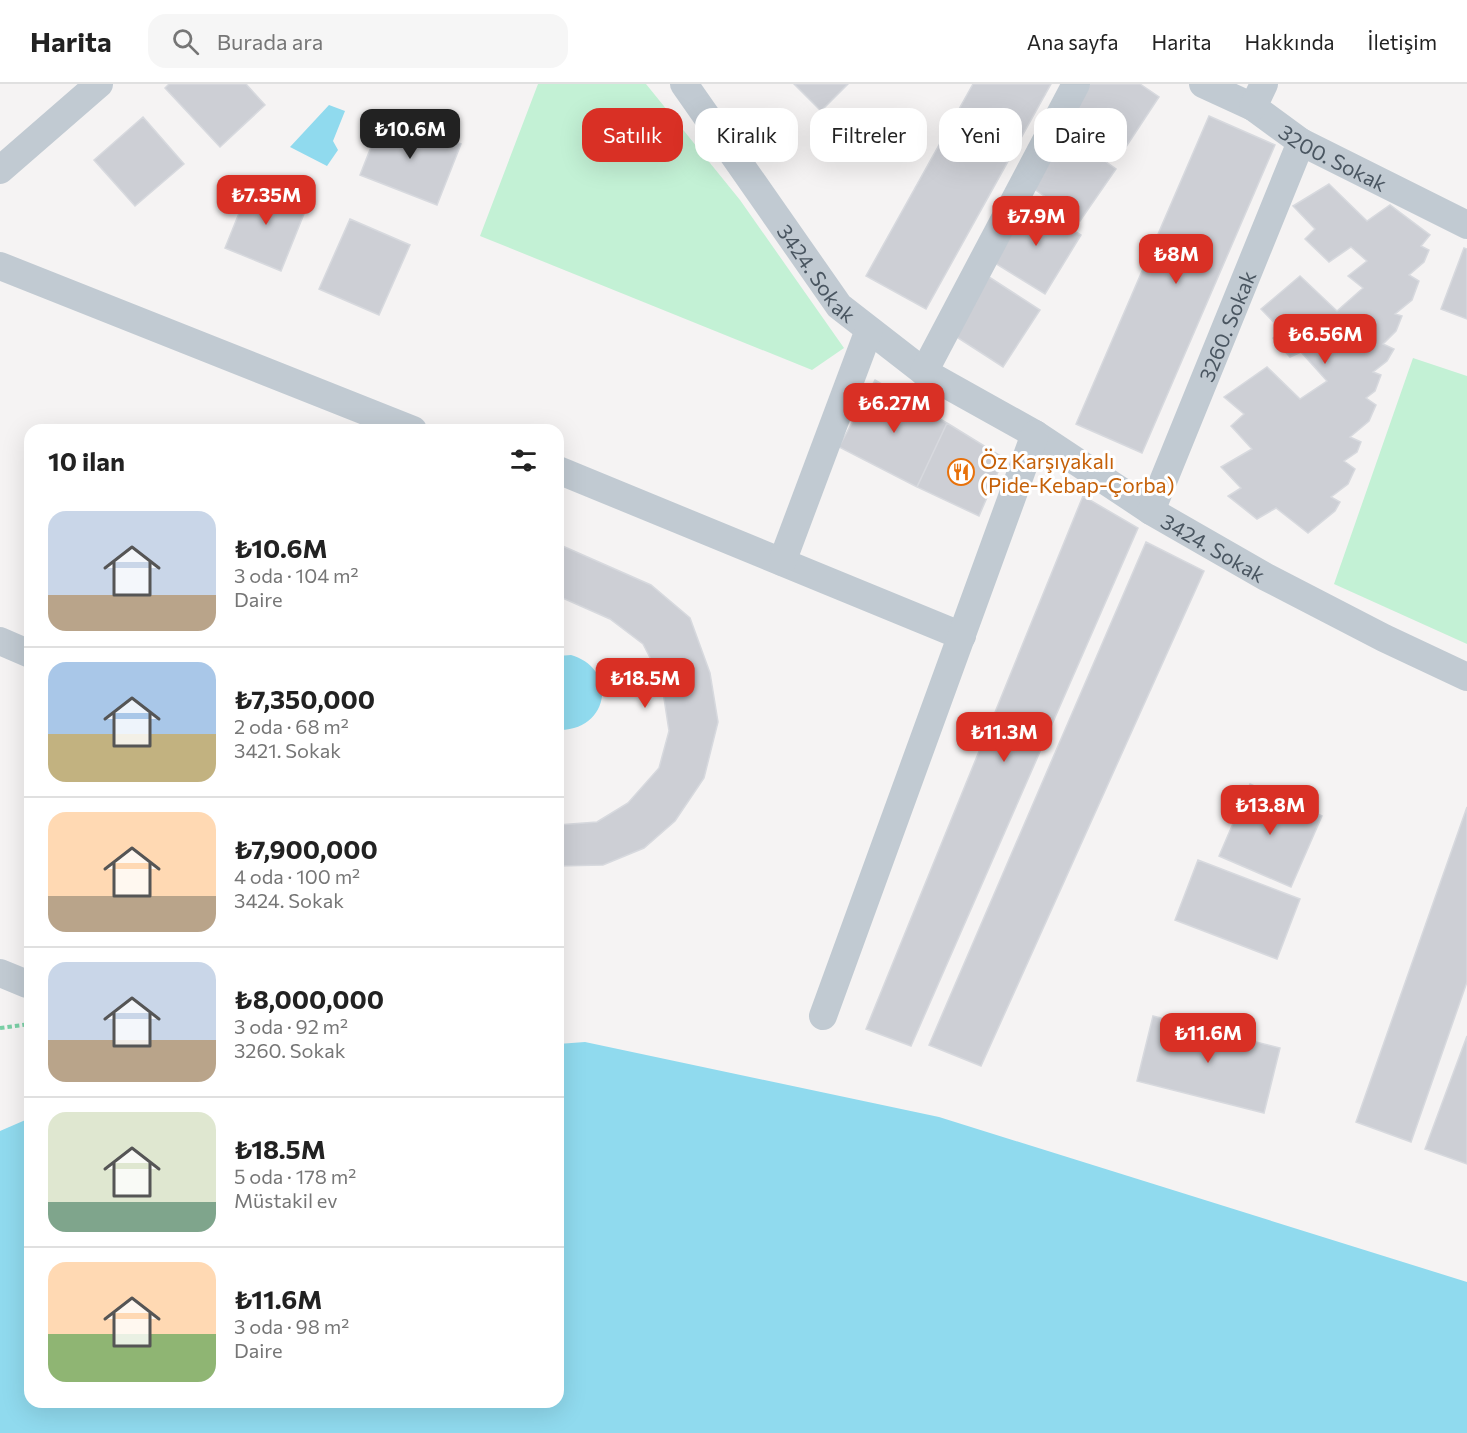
<!DOCTYPE html>
<html lang="tr">
<meta charset="utf-8">
<style>
body{margin:0;font-family:Commissioner,sans-serif;background:#f6f6f6;color:#222;height:100vh;display:flex;flex-direction:column;font-size:22px;white-space:nowrap}
*{box-sizing:border-box;margin:0}
p{font-size:20px;color:#767676}
.icon{flex:none;width:33px;height:33px;fill:none;stroke:currentColor;stroke-width:2;stroke-linecap:round;stroke-linejoin:round}
.map{position:relative;flex:1;overflow:hidden}
.drawer{position:absolute;left:24px;top:340px;width:540px;height:984px;display:flex;flex-direction:column;background:#fff;border-radius:18px;box-shadow:0 6px 24px #0002}
.drawer>*{flex:none}
.guide{position:absolute;left:582px;top:24px;width:570px;height:54px;display:flex;gap:12px}
.price{position:absolute;translate:-50% -51px;padding:0 14px;border-radius:12px;background:#d93025;color:#fff;font-size:20px;line-height:39px;filter:drop-shadow(0 2px 3px #0008)}
.price::after{content:'';position:absolute;left:50%;top:36px;width:18px;height:14px;margin-left:-9px;background:inherit;clip-path:polygon(0 0,100% 0,50% 100%)}
.price.active{background:#222;color:#fff}
ul{padding:0;list-style:none}
li{display:flex;align-items:center;gap:18px;height:150px;padding:0 24px}
li+li{border-top:2px solid #e0e0e0}
li span{display:grid;place-items:center;flex:none;width:168px;height:120px;border-radius:18px;color:#555}
li>.icon{margin-inline-start:auto}
span .icon{width:72px;height:72px;fill:#fffc;stroke-width:1}
li b{font-size:26px}
h2{display:flex;justify-content:space-between;align-items:center;height:72px;padding:0 24px;font-size:26px}
.chip{padding:0 21px;border-radius:18px;background:#fff;box-shadow:0 6px 24px #0002;font-size:21px;line-height:54px}
.chip.active{background:#d93025;color:#fff}
header{display:flex;align-items:center;gap:36px;box-sizing:border-box;height:84px;padding:0 30px;background:#fff;border-bottom:2px solid #e0e0e0}
header strong{font-size:28px}
nav{display:flex;gap:33px;margin-inline-start:auto;font-size:21px}
.search{width:420px;height:54px;background:#f6f6f6;display:flex;align-items:center;gap:15px;box-sizing:border-box;padding:0 21px;border-radius:18px;color:#767676;font-size:22px}
.map>svg:first-child{display:block}
</style>
<header>
<strong>Harita</strong>
<div class="search"><svg class="icon" aria-label="search" viewBox="0 0 24 24"><circle cx="10" cy="10" r="6"/><path d="M15 15l6 6"/></svg>Burada ara</div>
<nav><a>Ana sayfa</a><a>Harita</a><a>Hakkında</a><a>İletişim</a></nav>
</header>
<div class="map">
<svg width="1467" height="1349" viewBox="0 0 1467 1349">
<rect width="100%" height="100%" fill="#f5f3f3"/>
<path fill="#c3f1d5" d="M538,0H646L740,116L844,264L812,286L480,152Z
M1413,274L1467,292V560L1334,500Z"/>
<path fill="#90daee" d="M329,21L345,27L333,57L338,66L327,82L290,63Z
M571,571C619,585 609,647 559,646L558,572Z
M585,958L939,1033L1467,1198V1349H0V1047L30,1034V1318H558V960Z"/>
<path fill="#cdcfd5" stroke="#d7d9de" stroke-width="1.5" d="M169,0H246L265,21L220,63L165,4Z
M794,0H848L821,27Z
M973,0H1051L926,225L866,192Z
M1090,0H1140L1159,13L1122,69L1068,33Z
M384,30L461,60L437,121L360,91Z
M1209,32L1275,61L1142,369L1076,340Z
M143,33L184,80L135,122L94,76Z
M1067,50L1116,85L1080,137L1030,102Z
M252,97L308,120L281,187L225,164Z
M1329,100L1367,137L1390,121L1430,151L1421,162L1429,166L1424,178L1409,191L1419,197L1412,216L1395,230L1402,232L1396,247L1383,260L1394,265L1387,277L1373,288L1381,291L1375,307L1366,314L1376,321L1369,337L1350,353L1361,358L1357,368L1344,377L1355,385L1348,400L1331,413L1340,418L1335,427L1308,449L1276,424L1257,435L1228,412L1241,404L1221,383L1252,365L1231,342L1244,330L1224,313L1267,283L1300,315L1327,297L1301,268L1290,273L1273,254L1282,247L1261,225L1300,192L1337,227L1363,204L1348,192L1367,177L1351,163L1329,178L1305,155L1315,145L1293,122Z
M1026,117L1081,151L1045,210L990,176Z
M350,135L410,161L379,231L319,205Z
M1464,164L1467,165V235L1441,225Z
M989,193L1040,226L1003,283L952,250Z
M875,296L947,339L917,403L839,363Z
M947,339L1004,374L979,432L917,403Z
M265,341L279,346H263Z
M1083,412L1138,444L911,962L866,945Z
M1146,458L1204,487L981,982L929,961Z
M558,460L651,501L690,534L710,589L718,638L704,694L675,737L644,764L603,781L558,782V741L597,738L628,719L659,684L669,647L661,595L643,560L610,535L558,512Z
M1250,700L1322,732L1291,803L1219,772Z
M1467,723V898L1411,1058L1356,1038Z
M1198,776L1300,815L1277,875L1175,836Z
M1153,932L1280,964L1264,1029L1137,997Z
M1467,952V1080L1425,1065Z"/>
<g fill="none" stroke-linecap="round" stroke-linejoin="round">
<path stroke="#7ad0a6" stroke-width="4" stroke-dasharray="4.5 3" stroke-linecap="butt" d="M0,944L30,940"/>
<g stroke="#c1cad2" stroke-width="28">
<path id="s1" d="M684,0L839,222L924,288L1035,350L1151,427L1266,493L1384,554L1467,593"/>
<path id="s2" d="M1203,0L1253,23L1301,58L1467,141"/>
<path d="M1253,23L1264,0"/>
<path d="M0,86L99,0"/>
<path d="M0,182L413,346"/>
<path d="M924,288L1076,0"/>
<path d="M558,386L962,552"/>
<path id="s3" d="M1151,427L1301,58"/>
<path d="M782,478L869,246"/>
<path d="M0,557L30,570"/>
<path d="M0,889L27,900"/>
<path d="M823,932L1035,350"/>
</g>
</g>
<defs>
<symbol id="restaurant-ring" viewBox="-11 -11 22 22"><circle r="9.5" fill="#fff" stroke="#e8710a" stroke-width="1.5"/><path d="M-5-6h1v4h1v-4h1v4h1v-4h1v5L-1.5 .5V6h-2V.5L-5-1ZM5-6V6H3V1.5H1.5Q1.5-4 5-6Z" fill="#e8710a"/></symbol>
</defs>
<g fill-rule="evenodd">
<use href="#restaurant-ring" x="946" y="373" width="30" height="30"/>
</g>
<g text-anchor="middle" dominant-baseline="central" stroke-width="6" stroke-linejoin="round" paint-order="stroke">
<g font-size="21" fill="#4a5661" stroke="#fff">
<text stroke="none"><textPath href="#s2" startOffset="150">3200. Sokak</textPath></text>
<text stroke="none"><textPath href="#s1" startOffset="231">3424. Sokak</textPath></text>
<text stroke="none"><textPath href="#s3" startOffset="200">3260. Sokak</textPath></text>
<text stroke="none"><textPath href="#s1" startOffset="717">3424. Sokak</textPath></text>
</g>
<g font-size="21" fill="#c56008" stroke="#fff" text-anchor="start">
<text x="980" y="376">Öz Karşıyakalı<tspan x="980" dy="24">(Pide-Kebap-Çorba)</tspan></text>
</g>
</g>
</svg>
<b class="price active" style="left:410px;top:76px">₺10.6M</b>
<b class="price" style="left:266px;top:142px">₺7.35M</b>
<b class="price" style="left:1036px;top:163px">₺7.9M</b>
<b class="price" style="left:1176px;top:201px">₺8M</b>
<b class="price" style="left:1325px;top:281px">₺6.56M</b>
<b class="price" style="left:894px;top:350px">₺6.27M</b>
<b class="price" style="left:645px;top:625px">₺18.5M</b>
<b class="price" style="left:1004px;top:679px">₺11.3M</b>
<b class="price" style="left:1270px;top:752px">₺13.8M</b>
<b class="price" style="left:1208px;top:980px">₺11.6M</b>
<div class="guide">
<a class="chip active">Satılık</a>
<a class="chip">Kiralık</a>
<a class="chip">Filtreler</a>
<a class="chip">Yeni</a>
<a class="chip">Daire</a>
</div>
<section class="drawer">
<h2>10 ilan<svg class="icon" aria-label="filters" viewBox="0 0 24 24"><path d="M4 7h16M4 17h16"/><circle cx="9" cy="7" r="2"/><circle cx="15" cy="17" r="2"/></svg></h2>
<ul>
<li><span style="background:linear-gradient(#c9d6e8 70%,#b9a48a 0)"><svg class="icon" aria-label="home" viewBox="0 0 24 24"><path d="M3 11l9-7 9 7M6 9v11h12V9"/></svg></span><div><b>₺10.6M</b><p>3 oda · 104 m²</p><p>Daire</p></div></li>
<li><span style="background:linear-gradient(#a9c7e8 60%,#c2b280 0)"><svg class="icon" aria-label="home" viewBox="0 0 24 24"><path d="M3 11l9-7 9 7M6 9v11h12V9"/></svg></span><div><b>₺7,350,000</b><p>2 oda · 68 m²</p><p>3421. Sokak</p></div></li>
<li><span style="background:linear-gradient(#ffd9b3 70%,#b9a48a 0)"><svg class="icon" aria-label="home" viewBox="0 0 24 24"><path d="M3 11l9-7 9 7M6 9v11h12V9"/></svg></span><div><b>₺7,900,000</b><p>4 oda · 100 m²</p><p>3424. Sokak</p></div></li>
<li><span style="background:linear-gradient(#c9d6e8 65%,#b9a48a 0)"><svg class="icon" aria-label="home" viewBox="0 0 24 24"><path d="M3 11l9-7 9 7M6 9v11h12V9"/></svg></span><div><b>₺8,000,000</b><p>3 oda · 92 m²</p><p>3260. Sokak</p></div></li>
<li><span style="background:linear-gradient(#dfe7d0 75%,#7fa58c 0)"><svg class="icon" aria-label="home" viewBox="0 0 24 24"><path d="M3 11l9-7 9 7M6 9v11h12V9"/></svg></span><div><b>₺18.5M</b><p>5 oda · 178 m²</p><p>Müstakil ev</p></div></li>
<li><span style="background:linear-gradient(#ffd9b3 60%,#8fb573 0)"><svg class="icon" aria-label="home" viewBox="0 0 24 24"><path d="M3 11l9-7 9 7M6 9v11h12V9"/></svg></span><div><b>₺11.6M</b><p>3 oda · 98 m²</p><p>Daire</p></div></li>
</ul>
</section>
</div>
